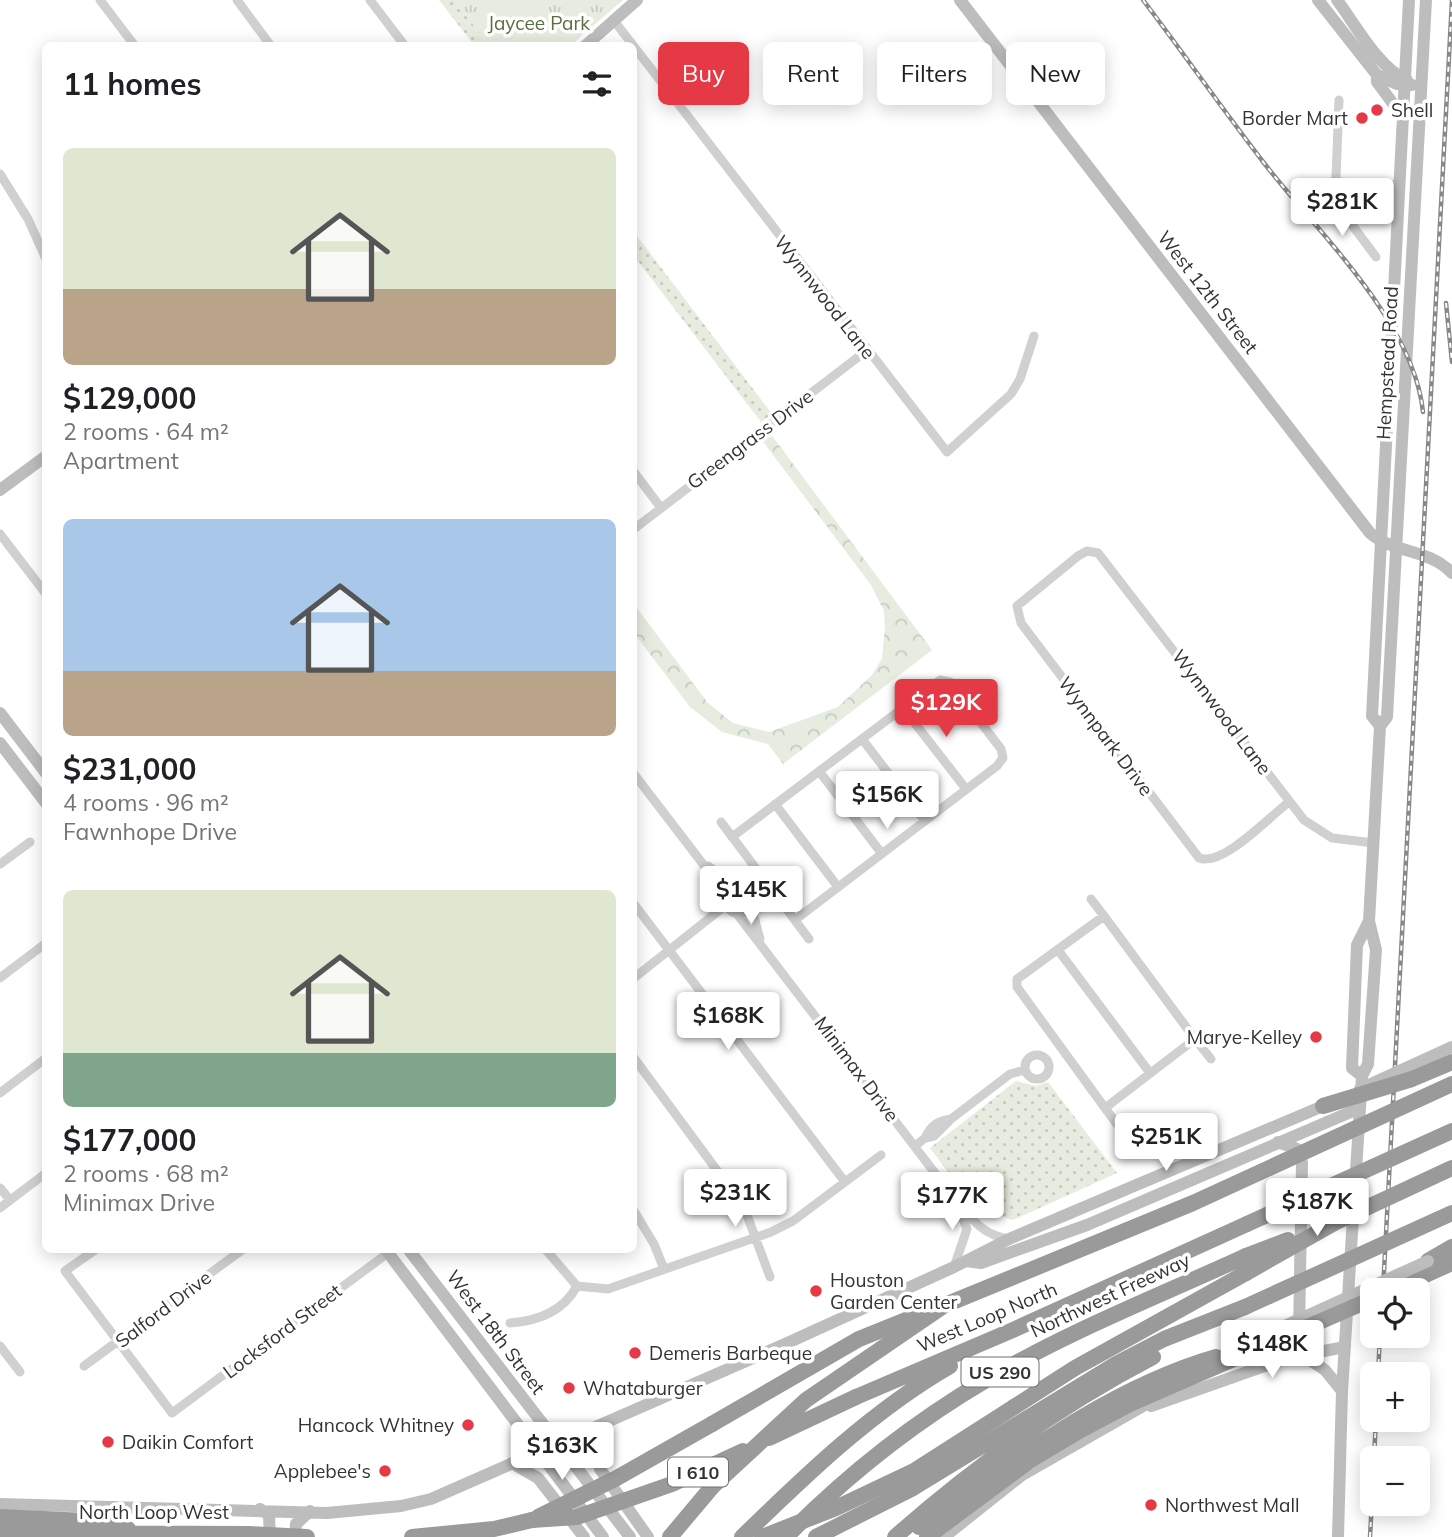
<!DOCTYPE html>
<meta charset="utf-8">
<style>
body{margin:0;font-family:Mulish,sans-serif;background:#f2f2f2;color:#202124;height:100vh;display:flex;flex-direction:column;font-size:26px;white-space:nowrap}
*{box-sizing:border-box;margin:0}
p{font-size:23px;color:#757577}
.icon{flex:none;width:38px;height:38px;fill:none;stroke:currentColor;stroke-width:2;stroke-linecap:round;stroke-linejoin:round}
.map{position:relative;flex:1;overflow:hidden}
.details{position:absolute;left:42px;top:42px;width:595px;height:1211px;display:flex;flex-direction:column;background:#fff;border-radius:10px;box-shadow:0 4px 18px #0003}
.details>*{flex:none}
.hud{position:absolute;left:658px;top:42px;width:665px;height:63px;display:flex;gap:14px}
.buttons{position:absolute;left:1360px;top:1278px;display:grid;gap:14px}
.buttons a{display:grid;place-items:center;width:70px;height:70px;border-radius:10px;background:#fff;box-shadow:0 4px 18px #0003;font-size:35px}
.price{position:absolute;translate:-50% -60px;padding:0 16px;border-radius:7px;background:#fff;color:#222;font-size:23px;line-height:46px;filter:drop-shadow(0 2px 4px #0008)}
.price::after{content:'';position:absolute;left:50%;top:42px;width:21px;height:16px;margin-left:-10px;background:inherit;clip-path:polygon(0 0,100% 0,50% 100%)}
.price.selected{background:#e63946;color:#fff}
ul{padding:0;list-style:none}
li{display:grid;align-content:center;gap:14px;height:371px;padding:0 21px}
li span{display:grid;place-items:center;height:217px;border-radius:10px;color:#555}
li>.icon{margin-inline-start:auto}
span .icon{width:126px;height:126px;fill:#fffc;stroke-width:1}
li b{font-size:30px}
h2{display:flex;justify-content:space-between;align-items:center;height:84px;padding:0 21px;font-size:30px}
.pill{padding:0 24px;border-radius:10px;background:#fff;box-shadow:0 4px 18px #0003;font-size:24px;line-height:63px}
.pill.selected{background:#e63946;color:#fff}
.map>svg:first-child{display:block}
</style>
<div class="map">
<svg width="1452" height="1537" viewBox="0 0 1452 1537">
<defs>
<pattern id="grass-dots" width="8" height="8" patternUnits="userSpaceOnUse" patternTransform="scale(1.75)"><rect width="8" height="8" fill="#e6ecdf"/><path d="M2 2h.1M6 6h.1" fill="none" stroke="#c6cbc0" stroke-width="1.8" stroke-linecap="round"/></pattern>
<pattern id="forest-crowns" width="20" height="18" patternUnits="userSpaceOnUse" patternTransform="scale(1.75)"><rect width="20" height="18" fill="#e6ecdf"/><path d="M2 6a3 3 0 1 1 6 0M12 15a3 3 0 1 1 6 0" fill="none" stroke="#c6cbc0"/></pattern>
<pattern id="park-tufts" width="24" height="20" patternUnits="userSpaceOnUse" patternTransform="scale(1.75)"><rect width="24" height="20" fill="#e6ecdf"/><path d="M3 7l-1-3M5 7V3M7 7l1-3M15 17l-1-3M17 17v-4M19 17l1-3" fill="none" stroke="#c6cbc0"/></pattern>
</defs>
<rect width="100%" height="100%" fill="#fff"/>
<path fill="url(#grass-dots)" d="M439,0H454L489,45H474Z
M634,232L772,414L761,422L634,256Z
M1016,1081L1036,1086L1048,1082L1117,1173L1013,1220L982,1211L965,1195L930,1148Z"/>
<path fill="url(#forest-crowns)" d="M770,433L932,650L783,764L768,744L722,732L690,707L634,633V604L707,702L733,723L769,732L838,707L872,675L882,659L885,626L884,611L871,585L761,439Z"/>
<path fill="url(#park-tufts)" d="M454,0H623L570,46L489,45Z"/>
<path fill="#e6ecdf" d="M510,5C536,6 549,21 564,41L557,45H498L477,18L491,9Z"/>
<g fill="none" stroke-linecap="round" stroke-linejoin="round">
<path stroke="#d0d0d0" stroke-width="9" d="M100,0L135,46
M237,0L271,46
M370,0L405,46
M615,22L947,452L1011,394L1020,379L1034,336
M1339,100L1335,202L1376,257
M0,174L28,219L46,259
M1336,182L1400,185
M634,472L661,508
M634,529L866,351
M0,534L46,594
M903,708L966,789
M862,739L925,821
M819,771L882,854
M634,774L719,885L726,899
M1289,802C1270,816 1223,867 1199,858L1021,623L1017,606L1078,556L1087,551L1098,553L1304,820L1332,838L1374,843
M775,804L838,887
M721,822L809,939
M732,837L940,680L950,682L1001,749L1003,758L997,766L795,920
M0,864L30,842
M708,866L738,888
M726 901a13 13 0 1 1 26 0a13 13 0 1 1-26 0Z
M1091,899L1104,916
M634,904L845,1182
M751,906L760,939
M737,914L954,1198C971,1218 982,1235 1009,1239
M1104,916L1195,1039L1105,1108L1017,987V979Z
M1058,950L1150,1073
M0,978L46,943
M634,978L726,905
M1195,1039L1211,1059
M1025 1067a12 12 0 1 1 24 0a12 12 0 1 1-24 0Z
M634,1058L744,1207L770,1277
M0,1093L46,1058
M1105,1108L1136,1150
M925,1138C931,1125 938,1121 951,1119
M915,1146L925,1138L934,1136L951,1119L1010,1074L1025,1070
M0,1188L10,1200
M0,1208L46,1173
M634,1211L654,1244L664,1269
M95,1250L65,1271L172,1413L392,1250
M546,1250L577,1286
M954,1267L967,1229L959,1209
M577,1286L608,1289L771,1232L793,1221L881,1155
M510,1323C538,1321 563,1312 577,1286
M0,1346L20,1372
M84,1366L242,1250"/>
<path stroke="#bdbdbd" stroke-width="12" d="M960,0L1370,533C1394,554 1428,548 1452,573
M1318,0L1377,75L1397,84L1412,85
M1337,0C1355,24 1380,70 1407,80
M585,46L637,0
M1377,75V82L1403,117
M0,490L46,456
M0,713L46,773
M1380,726L1372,716L1409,0
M0,743L46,803
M1362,1076L1352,1068L1357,945L1369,921
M1278,1142L1297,1149L1302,1163L1299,1333L1287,1358
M386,1250L603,1537
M409,1250L630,1537
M966,1261L981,1263L1087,1225L1360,1108
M1304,1356L1325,1370L1342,1391
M1209,1362L1260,1337
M1151,1406L1287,1358L1345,1347
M609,1421L597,1450L600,1469L648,1537
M512,1463L538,1478L584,1537
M0,1504L327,1513L401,1506L431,1499L785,1344L954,1267L1009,1239L1323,1106
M260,1509L269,1515L270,1537
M295,1537L296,1524L310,1511
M944,1537L1022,1475L1157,1398
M1338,1537L1342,1391L1362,1076L1368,1064L1376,950L1369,921L1380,726L1387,717L1426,0"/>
<path stroke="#9a9a9a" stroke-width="16" d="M1428,1261L1452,1247
M1392,1290L1452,1263
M856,1397L1013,1330L1247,1224
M1014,1407L1075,1368L1246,1273
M712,1424L859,1339L936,1308
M0,1517L108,1522L128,1529
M919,1527C1012,1463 1106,1389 1216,1357
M0,1533L248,1534
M412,1537L494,1529L532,1520
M670,1537L712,1487
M742,1537C806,1475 872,1411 950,1366
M786,1537C846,1476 913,1423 986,1380C1069,1331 1159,1296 1246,1256
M816,1537L913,1488L1116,1364L1164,1339L1245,1307
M895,1537C974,1467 1059,1406 1153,1357"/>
<defs>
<path id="rail" d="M1143,0C1184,54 1223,110 1264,163C1319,234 1414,322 1423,412
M1446,303L1452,362
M1383,1290L1452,0
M1378,1374L1380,1335
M1374,1458L1376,1419
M1370,1537L1372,1500"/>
</defs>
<use href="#rail" stroke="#888" stroke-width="4.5"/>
<use href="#rail" stroke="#fff" stroke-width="2" stroke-dasharray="5" stroke-linecap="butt"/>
<path stroke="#bdbdbd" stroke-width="12" d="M1360,1089L1452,1047
M1260,1337L1428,1261"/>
<path stroke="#9a9a9a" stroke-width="16" d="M1323,1106L1412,1079L1452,1062
M1247,1224L1452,1131
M1246,1256L1288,1240
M1246,1273L1336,1222L1452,1168
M1245,1307L1452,1213
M769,1438L856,1397
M712,1487L806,1400L945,1305L1193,1203L1452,1084
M538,1517L615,1479L712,1424
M532,1520L577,1517L672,1484L743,1451
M248,1534L307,1537
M762,1537L836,1508L914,1471L1014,1407
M927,1537L1029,1461L1081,1430L1130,1404L1372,1299"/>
</g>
<g fill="#e63946" stroke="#fff" stroke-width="2.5">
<circle cx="1377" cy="110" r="7"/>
<circle cx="1362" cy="118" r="7"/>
<circle cx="1316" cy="1037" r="7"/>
<circle cx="816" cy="1291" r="7"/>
<circle cx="635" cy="1353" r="7"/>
<circle cx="569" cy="1388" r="7"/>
<circle cx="468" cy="1425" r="7"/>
<circle cx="108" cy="1442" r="7"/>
<circle cx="385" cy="1471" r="7"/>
<circle cx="1151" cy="1505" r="7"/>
</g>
<g text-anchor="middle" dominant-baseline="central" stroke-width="7" stroke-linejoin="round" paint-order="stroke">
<g fill="#fff" stroke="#707070" stroke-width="2">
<rect x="961.5" y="1357.5" width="77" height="29" rx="5"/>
<rect x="668" y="1457.5" width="60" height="29" rx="5"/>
</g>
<g font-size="18" font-weight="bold" fill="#333">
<text x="1000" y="1372">US 290</text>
<text x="698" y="1472">I 610</text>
</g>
<g font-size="19" fill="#56703f" stroke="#fff">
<text x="539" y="23">Jaycee Park</text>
</g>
<g font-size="19" fill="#333" stroke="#fff" text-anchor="start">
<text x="1391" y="110">Shell</text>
<text x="1348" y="118" text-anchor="end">Border Mart</text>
<text x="1302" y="1037" text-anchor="end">Marye-Kelley</text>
<text x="830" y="1280">Houston<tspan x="830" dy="22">Garden Center</tspan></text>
<text x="649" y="1353">Demeris Barbeque</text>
<text x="583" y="1388">Whataburger</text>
<text x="454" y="1425" text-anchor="end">Hancock Whitney</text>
<text x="122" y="1442">Daikin Comfort</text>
<text x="371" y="1471" text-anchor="end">Applebee's</text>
<text x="1165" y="1505">Northwest Mall</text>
</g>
<g font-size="19" fill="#333" stroke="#fff">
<text transform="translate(1208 292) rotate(52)">West 12th Street</text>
<text transform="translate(825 297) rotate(52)">Wynnwood Lane</text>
<text transform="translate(1387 363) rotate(-87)">Hempstead Road</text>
<text transform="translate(750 439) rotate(-37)">Greengrass Drive</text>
<text transform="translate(1222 712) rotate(53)">Wynnwood Lane</text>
<text transform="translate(1106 736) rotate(53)">Wynnpark Drive</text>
<text transform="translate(857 1069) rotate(53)">Minimax Drive</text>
<text transform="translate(1110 1295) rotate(-25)">Northwest Freeway</text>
<text transform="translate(163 1309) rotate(-37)">Salford Drive</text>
<text transform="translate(987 1317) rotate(-23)">West Loop North</text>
<text transform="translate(282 1331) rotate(-37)">Locksford Street</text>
<text transform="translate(496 1332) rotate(53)">West 18th Street</text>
<text x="154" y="1512">North Loop West</text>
</g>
</g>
</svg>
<div class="buttons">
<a><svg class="icon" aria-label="locate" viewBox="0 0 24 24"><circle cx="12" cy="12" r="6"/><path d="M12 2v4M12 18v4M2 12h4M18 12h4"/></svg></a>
<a>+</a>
<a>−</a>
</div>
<b class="price" style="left:1342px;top:238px">$281K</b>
<b class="price selected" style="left:946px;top:739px">$129K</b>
<b class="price" style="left:887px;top:831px">$156K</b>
<b class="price" style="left:751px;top:926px">$145K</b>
<b class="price" style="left:728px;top:1052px">$168K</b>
<b class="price" style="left:1166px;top:1173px">$251K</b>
<b class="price" style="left:735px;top:1229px">$231K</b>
<b class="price" style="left:952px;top:1232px">$177K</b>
<b class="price" style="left:1317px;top:1238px">$187K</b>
<b class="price" style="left:1272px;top:1380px">$148K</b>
<b class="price" style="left:562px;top:1482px">$163K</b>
<div class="hud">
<a class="pill selected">Buy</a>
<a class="pill">Rent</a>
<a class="pill">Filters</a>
<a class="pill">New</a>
</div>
<section class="details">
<h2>11 homes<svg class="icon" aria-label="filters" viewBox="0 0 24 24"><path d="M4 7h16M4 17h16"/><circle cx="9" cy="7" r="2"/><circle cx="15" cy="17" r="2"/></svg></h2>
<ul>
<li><span style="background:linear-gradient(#dfe7d0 65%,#b9a48a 0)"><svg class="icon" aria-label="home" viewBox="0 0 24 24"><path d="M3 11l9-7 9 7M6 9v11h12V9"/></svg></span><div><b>$129,000</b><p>2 rooms · 64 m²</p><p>Apartment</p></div></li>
<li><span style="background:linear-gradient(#a9c7e8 70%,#b9a48a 0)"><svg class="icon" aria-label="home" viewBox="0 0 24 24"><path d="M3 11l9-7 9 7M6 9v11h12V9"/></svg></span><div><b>$231,000</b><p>4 rooms · 96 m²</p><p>Fawnhope Drive</p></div></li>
<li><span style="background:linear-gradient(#dfe7d0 75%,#7fa58c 0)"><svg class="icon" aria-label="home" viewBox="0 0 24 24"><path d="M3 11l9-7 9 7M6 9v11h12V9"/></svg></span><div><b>$177,000</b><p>2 rooms · 68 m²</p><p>Minimax Drive</p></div></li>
</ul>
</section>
</div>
